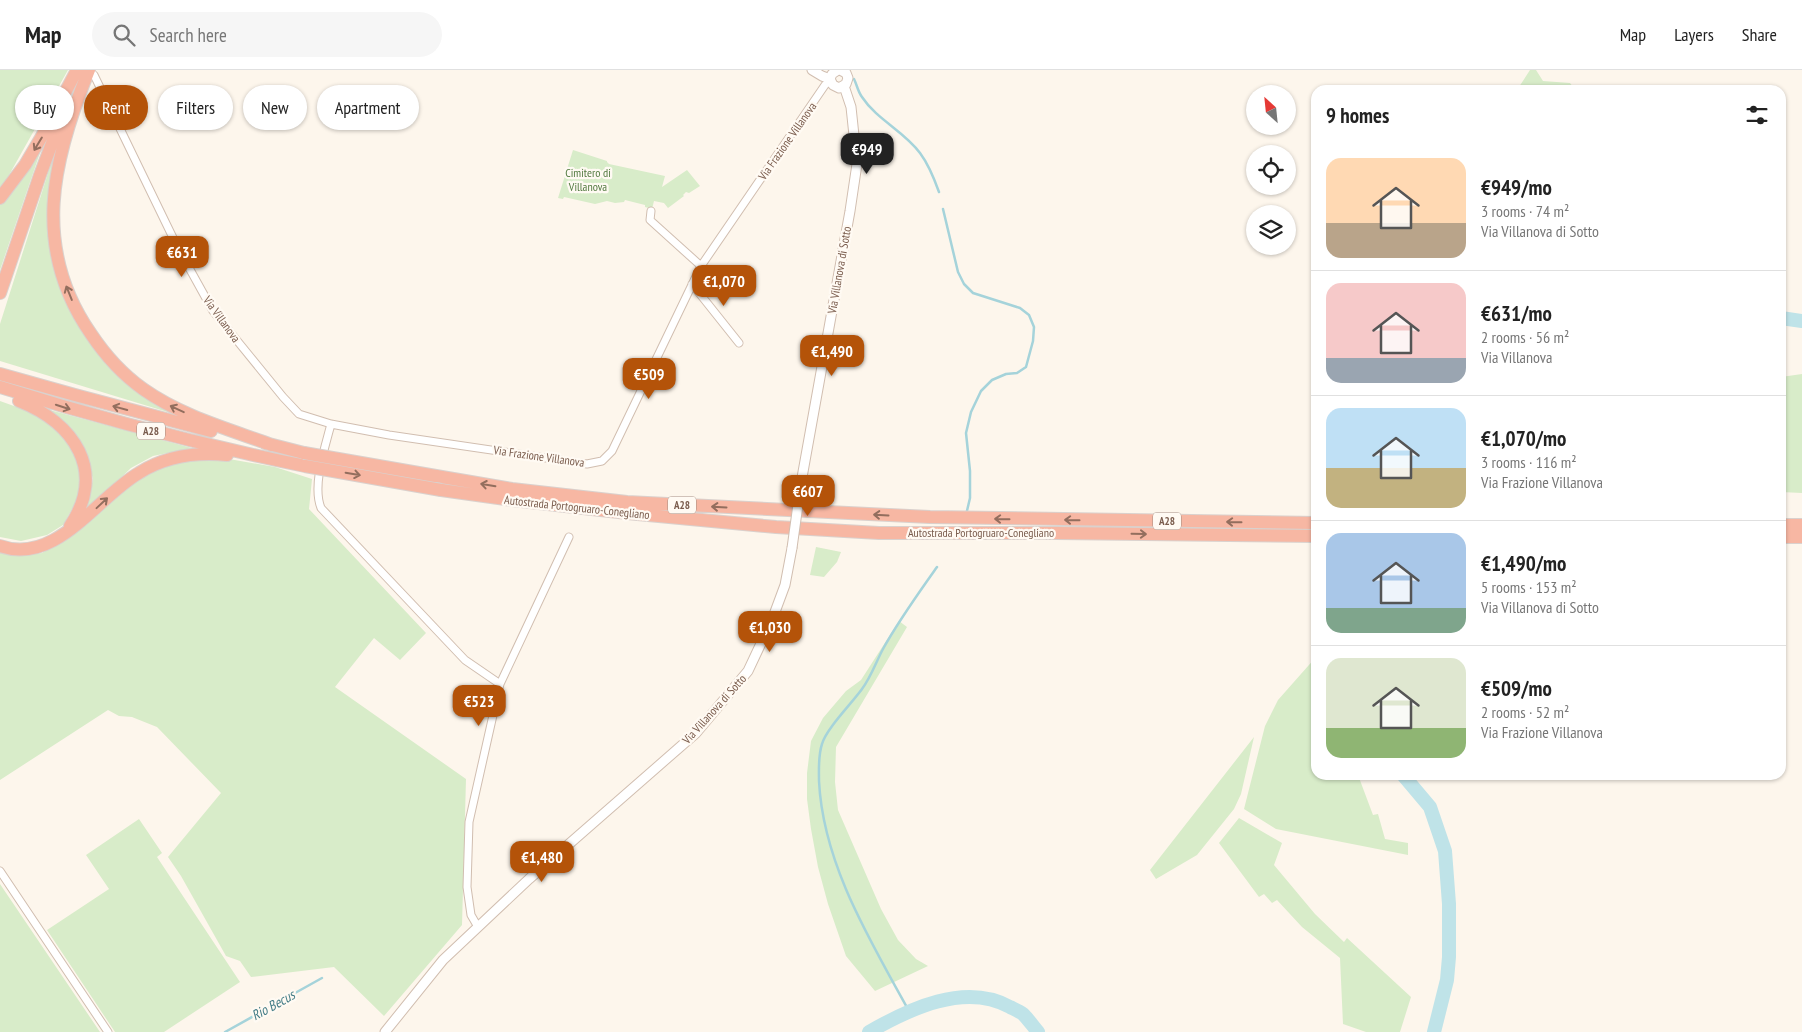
<!DOCTYPE html>
<meta charset="utf-8">
<style>
body{margin:0;font-family:"PT Sans Narrow",sans-serif;background:#f6f6f6;color:#222;height:100vh;display:flex;flex-direction:column;font-size:19px;white-space:nowrap}
*{box-sizing:border-box;margin:0}
p{font-size:16px;color:#767676}
.icon{flex:none;width:28px;height:28px;fill:none;stroke:currentColor;stroke-width:2;stroke-linecap:round;stroke-linejoin:round}
.map{position:relative;flex:1;overflow:hidden}
.side{position:absolute;left:1311px;top:15px;width:475px;height:695px;display:flex;flex-direction:column;background:#fff;border-radius:15px;box-shadow:0 1px 4px #0004}
.side>*{flex:none}
.guide{position:absolute;left:15px;top:15px;width:475px;height:45px;display:flex;gap:10px}
.needle{width:32px;rotate:333deg}
.fabs{position:absolute;left:1246px;top:15px;display:grid;gap:10px}
.fabs a{display:grid;place-items:center;width:50px;height:50px;border-radius:50%;background:#fff;box-shadow:0 1px 4px #0004;font-size:25px}
.price{position:absolute;translate:-50% -42px;padding:0 11px;border-radius:10px;background:#b45309;color:#fff;font-size:16px;line-height:32px;filter:drop-shadow(0 1px 2px #0008)}
.price::after{content:'';position:absolute;left:50%;top:30px;width:15px;height:11px;margin-left:-8px;background:inherit;clip-path:polygon(0 0,100% 0,50% 100%)}
.price.selected{background:#222;color:#fff}
ul{padding:0;list-style:none}
li{display:flex;align-items:center;gap:15px;height:125px;padding:0 15px}
li+li{border-top:1px solid #e0e0e0}
li span{display:grid;place-items:center;flex:none;width:140px;height:100px;border-radius:15px;color:#555}
li>.icon{margin-inline-start:auto}
span .icon{width:60px;height:60px;fill:#fffc;stroke-width:1}
li b{font-size:21px}
h2{display:flex;justify-content:space-between;align-items:center;height:60px;padding:0 15px;font-size:21px}
.pill{padding:0 18px;border-radius:22px;background:#fff;box-shadow:0 1px 4px #0004;font-size:18px;line-height:45px}
.pill.selected{background:#b45309;color:#fff}
header{display:flex;align-items:center;gap:30px;box-sizing:border-box;height:70px;padding:0 25px;background:#fff;border-bottom:1px solid #e0e0e0}
header strong{font-size:24px}
nav{display:flex;gap:28px;margin-inline-start:auto;font-size:18px}
.search{width:350px;height:45px;background:#f6f6f6;display:flex;align-items:center;gap:12px;box-sizing:border-box;padding:0 18px;border-radius:28px;color:#767676;font-size:19px}
.map>svg:first-child{display:block}
</style>
<header>
<strong>Map</strong>
<div class="search"><svg class="icon" aria-label="search" viewBox="0 0 24 24"><circle cx="10" cy="10" r="6"/><path d="M15 15l6 6"/></svg>Search here</div>
<nav><a>Map</a><a>Layers</a><a>Share</a></nav>
</header>
<div class="map">
<svg width="1802" height="962" viewBox="0 0 1802 962">
<rect width="100%" height="100%" fill="#fdf6ec"/>
<path fill="#d8ecc9" d="M0,0H68L4,114L0,118Z
M1530,0H1536L1543,11L1570,13L1573,17L1572,20H1517Z
M42,77L0,200V135L11,123Z
M56,78L50,112V163L86,263L174,344L0,291V254Z
M573,80L607,91V92L609,94L665,106L662,117L687,100L700,116L689,123L686,122L683,125L684,126L668,138L664,133L654,131L652,139L645,137V135L625,130L624,132L615,133L607,131L595,134L564,127L563,129L558,128Z
M1802,304V423L1781,422V307Z
M0,331L39,345L69,372L80,396V425L63,455L47,465L21,471L0,467Z
M46,339L192,378L153,386L131,398L86,441L93,409L85,381Z
M185,388L229,389L275,397L312,409L309,439L426,563L400,590L374,568L335,617L466,709L462,855L384,946L334,897L251,907L240,891L226,886L181,806L168,787L221,723L157,657L132,647L119,646L108,640L0,710V481L15,486L42,483L73,463L135,410Z
M816,477L841,482L837,492L824,507L810,505Z
M899,551L907,557L836,677L835,712L838,740L881,839L898,870L916,889L928,896L875,921L846,886L828,834L818,797L811,759L807,729V703L811,671L823,648L846,621L861,610Z
M1316,587V705H1358L1373,745L1378,744L1385,769L1408,773V785L1276,759L1244,739L1265,656L1278,630Z
M1254,667L1241,724L1234,739L1197,785L1156,809L1150,800Z
M1239,748L1282,773L1274,795L1315,844L1344,872L1347,868L1411,927L1400,962H1366L1343,954L1340,888L1302,857L1277,830L1272,833L1264,824L1259,827L1219,773Z
M139,749L162,783L157,787L240,912L164,962H115L47,860L109,819L86,785Z
M0,814L100,962H0Z"/>
<g fill="none" stroke-linecap="round" stroke-linejoin="round">
<path stroke="#a5d3da" stroke-width="2.5" d="M854,9C857,15 858,22 862,27C877,50 904,61 920,83C929,95 934,108 939,122
M943,139L958,202L964,214L973,223L1020,238L1029,245L1034,257L1033,271L1026,297L1017,303L1006,304L992,310L981,321L971,342L966,363L970,401V428L966,445
M909,941C870,870 823,794 819,711C819,699 818,686 822,674C826,659 852,633 862,619C871,607 876,592 883,579C899,550 918,524 937,497
M225,962L322,908"/>
<path stroke="#bfe3e8" stroke-width="14" d="M1781,248L1802,251
M1403,705L1430,737L1445,781L1449,834V887L1447,910L1434,962
M869,962C909,939 965,912 1010,937C1014,939 1019,941 1023,944C1028,949 1033,956 1038,962"/>
<defs>
<path id="minor" d="M94,5L177,176L213,241L283,327L299,344L331,354L389,365L587,394L602,391L612,381L701,196L825,15L830,11
M651,141L650,150L701,196
M692,214L739,273
M331,354C325,377 312,416 321,438L465,590L500,614
M0,801L108,962
M478,857L471,845L467,817L469,752L500,614L569,467"/>
<path id="tertiary" d="M812,0L822,6L830,9
M838,0L832,4L830,9L833,15L839,18L846,14L848,8L846,3L840,0
M801,413L850,141L857,94L851,37L844,16
M385,962L443,890L529,809L696,663L748,601L772,550L785,515L792,478"/>
<path id="motorway" d="M89,0C52,90 31,178 91,264C105,285 122,304 143,319C181,346 228,359 272,375
M0,128L25,95L42,66L77,0
M0,223L40,105L63,44
M0,304L75,325L211,361
M0,317C101,349 202,375 305,396
M19,331C74,353 107,401 70,456
M265,373L304,383
M436,406L512,419L627,432L930,447L1316,453
M441,420L512,430L627,443L776,457L879,463H1056L1316,466
M1781,455H1802
M1781,467H1802
M0,476C56,496 97,427 139,403C166,386 196,382 227,385"/>
</defs>
<use href="#minor" stroke="#d1beb0" stroke-width="9"/>
<use href="#tertiary" stroke="#d1beb0" stroke-width="11"/>
<use href="#motorway" stroke="#dad1cd" stroke-width="14"/>
<use href="#minor" stroke="#fff" stroke-width="7"/>
<use href="#tertiary" stroke="#fff" stroke-width="9"/>
<use href="#motorway" stroke="#f7b7a3" stroke-width="12"/>
<defs>
<path id="tertiary-bridge" d="M792,478L801,413"/>
<path id="motorway-bridge" d="M304,383L436,406
M305,396L441,420"/>
</defs>
<use href="#tertiary-bridge" stroke="#d1beb0" stroke-width="11" stroke-linecap="butt"/>
<use href="#motorway-bridge" stroke="#dad1cd" stroke-width="14" stroke-linecap="butt"/>
<use href="#tertiary-bridge" stroke="#fff" stroke-width="9"/>
<use href="#motorway-bridge" stroke="#f7b7a3" stroke-width="12"/>
</g>
<defs><path id="oneway-shaft" d="M-6 0H5M1.5-3L5.5 0L1.5 3" fill="none" stroke-width="1.6" stroke-linecap="round" stroke-linejoin="round" transform="scale(1.25)"/></defs>
<g stroke="#936e5e">
<use href="#oneway-shaft" transform="translate(38 74) rotate(121)"/>
<use href="#oneway-shaft" transform="translate(69 223) rotate(-112)"/>
<use href="#oneway-shaft" transform="translate(63 337) rotate(18)"/>
<use href="#oneway-shaft" transform="translate(120 338) rotate(-165)"/>
<use href="#oneway-shaft" transform="translate(177 339) rotate(-155)"/>
<use href="#oneway-shaft" transform="translate(353 404) rotate(10)"/>
<use href="#oneway-shaft" transform="translate(488 415) rotate(-171)"/>
<use href="#oneway-shaft" transform="translate(102 433) rotate(-43)"/>
<use href="#oneway-shaft" transform="translate(719 437) rotate(-177)"/>
<use href="#oneway-shaft" transform="translate(881 445) rotate(-177)"/>
<use href="#oneway-shaft" transform="translate(1002 449) rotate(-179)"/>
<use href="#oneway-shaft" transform="translate(1072 450) rotate(-179)"/>
<use href="#oneway-shaft" transform="translate(1234 452) rotate(-179)"/>
<use href="#oneway-shaft" transform="translate(1139 464) rotate(1)"/>
</g>
<g text-anchor="middle" dominant-baseline="central" stroke-width="4.5" stroke-linejoin="round" paint-order="stroke">
<g fill="#fffaf3" stroke="#a28b7f" stroke-width="1">
<rect x="137" y="352.5" width="28" height="17" rx="4"/>
<rect x="668" y="426.5" width="28" height="17" rx="4"/>
<rect x="1153" y="442.5" width="28" height="17" rx="4"/>
</g>
<g font-size="11" font-weight="bold" fill="#7a5c4d">
<text x="151" y="361">A28</text>
<text x="682" y="435">A28</text>
<text x="1167" y="451">A28</text>
</g>
<g font-size="12" fill="#7a5c4d" stroke="#fffaf3">
<text transform="translate(787 71) rotate(-55)">Via Frazione Villanova</text>
<text transform="translate(839 200) rotate(-80)">Via Villanova di Sotto</text>
<text transform="translate(222 249) rotate(54)">Via Villanova</text>
<text transform="translate(539 386) rotate(8)">Via Frazione Villanova</text>
<text transform="translate(577 437) rotate(6)">Autostrada Portogruaro-Conegliano</text>
<text x="981" y="462">Autostrada Portogruaro-Conegliano</text>
<text transform="translate(714 639) rotate(-48)">Via Villanova di Sotto</text>
</g>
<g font-size="12" fill="#537a41" stroke="#fffaf3">
<text x="588" y="102">Cimitero di<tspan x="588" dy="14">Villanova</tspan></text>
</g>
<g font-size="14" font-style="italic" fill="#437c86" stroke="#fffaf3">
<text transform="translate(273 935) rotate(-29)">Rio Becus</text>
</g>
</g>
</svg>
<div class="fabs">
<a><svg class="needle" viewBox="-14 -14 28 28"><path d="M0-13l5 13h-10z" fill="#e53935"/><path d="M0 13l5-13h-10z" fill="#767676"/></svg></a>
<a><svg class="icon" aria-label="locate" viewBox="0 0 24 24"><circle cx="12" cy="12" r="6"/><path d="M12 2v4M12 18v4M2 12h4M18 12h4"/></svg></a>
<a><svg class="icon" aria-label="layers" viewBox="0 0 24 24"><path d="M12 4l9 5-9 5-9-5zM3 14l9 5 9-5"/></svg></a>
</div>
<b class="price selected" style="left:867px;top:105px">€949</b>
<b class="price" style="left:182px;top:208px">€631</b>
<b class="price" style="left:724px;top:237px">€1,070</b>
<b class="price" style="left:832px;top:307px">€1,490</b>
<b class="price" style="left:649px;top:330px">€509</b>
<b class="price" style="left:808px;top:447px">€607</b>
<b class="price" style="left:770px;top:583px">€1,030</b>
<b class="price" style="left:479px;top:657px">€523</b>
<b class="price" style="left:542px;top:813px">€1,480</b>
<div class="guide">
<a class="pill">Buy</a>
<a class="pill selected">Rent</a>
<a class="pill">Filters</a>
<a class="pill">New</a>
<a class="pill">Apartment</a>
</div>
<section class="side">
<h2>9 homes<svg class="icon" aria-label="filters" viewBox="0 0 24 24"><path d="M4 7h16M4 17h16"/><circle cx="9" cy="7" r="2"/><circle cx="15" cy="17" r="2"/></svg></h2>
<ul>
<li><span style="background:linear-gradient(#ffd9b3 65%,#b9a48a 0)"><svg class="icon" aria-label="home" viewBox="0 0 24 24"><path d="M3 11l9-7 9 7M6 9v11h12V9"/></svg></span><div><b>€949/mo</b><p>3 rooms · 74 m²</p><p>Via Villanova di Sotto</p></div></li>
<li><span style="background:linear-gradient(#f6c9c9 75%,#9aa5b1 0)"><svg class="icon" aria-label="home" viewBox="0 0 24 24"><path d="M3 11l9-7 9 7M6 9v11h12V9"/></svg></span><div><b>€631/mo</b><p>2 rooms · 56 m²</p><p>Via Villanova</p></div></li>
<li><span style="background:linear-gradient(#bfe0f5 60%,#c2b280 0)"><svg class="icon" aria-label="home" viewBox="0 0 24 24"><path d="M3 11l9-7 9 7M6 9v11h12V9"/></svg></span><div><b>€1,070/mo</b><p>3 rooms · 116 m²</p><p>Via Frazione Villanova</p></div></li>
<li><span style="background:linear-gradient(#a9c7e8 75%,#7fa58c 0)"><svg class="icon" aria-label="home" viewBox="0 0 24 24"><path d="M3 11l9-7 9 7M6 9v11h12V9"/></svg></span><div><b>€1,490/mo</b><p>5 rooms · 153 m²</p><p>Via Villanova di Sotto</p></div></li>
<li><span style="background:linear-gradient(#dfe7d0 70%,#8fb573 0)"><svg class="icon" aria-label="home" viewBox="0 0 24 24"><path d="M3 11l9-7 9 7M6 9v11h12V9"/></svg></span><div><b>€509/mo</b><p>2 rooms · 52 m²</p><p>Via Frazione Villanova</p></div></li>
</ul>
</section>
</div>
